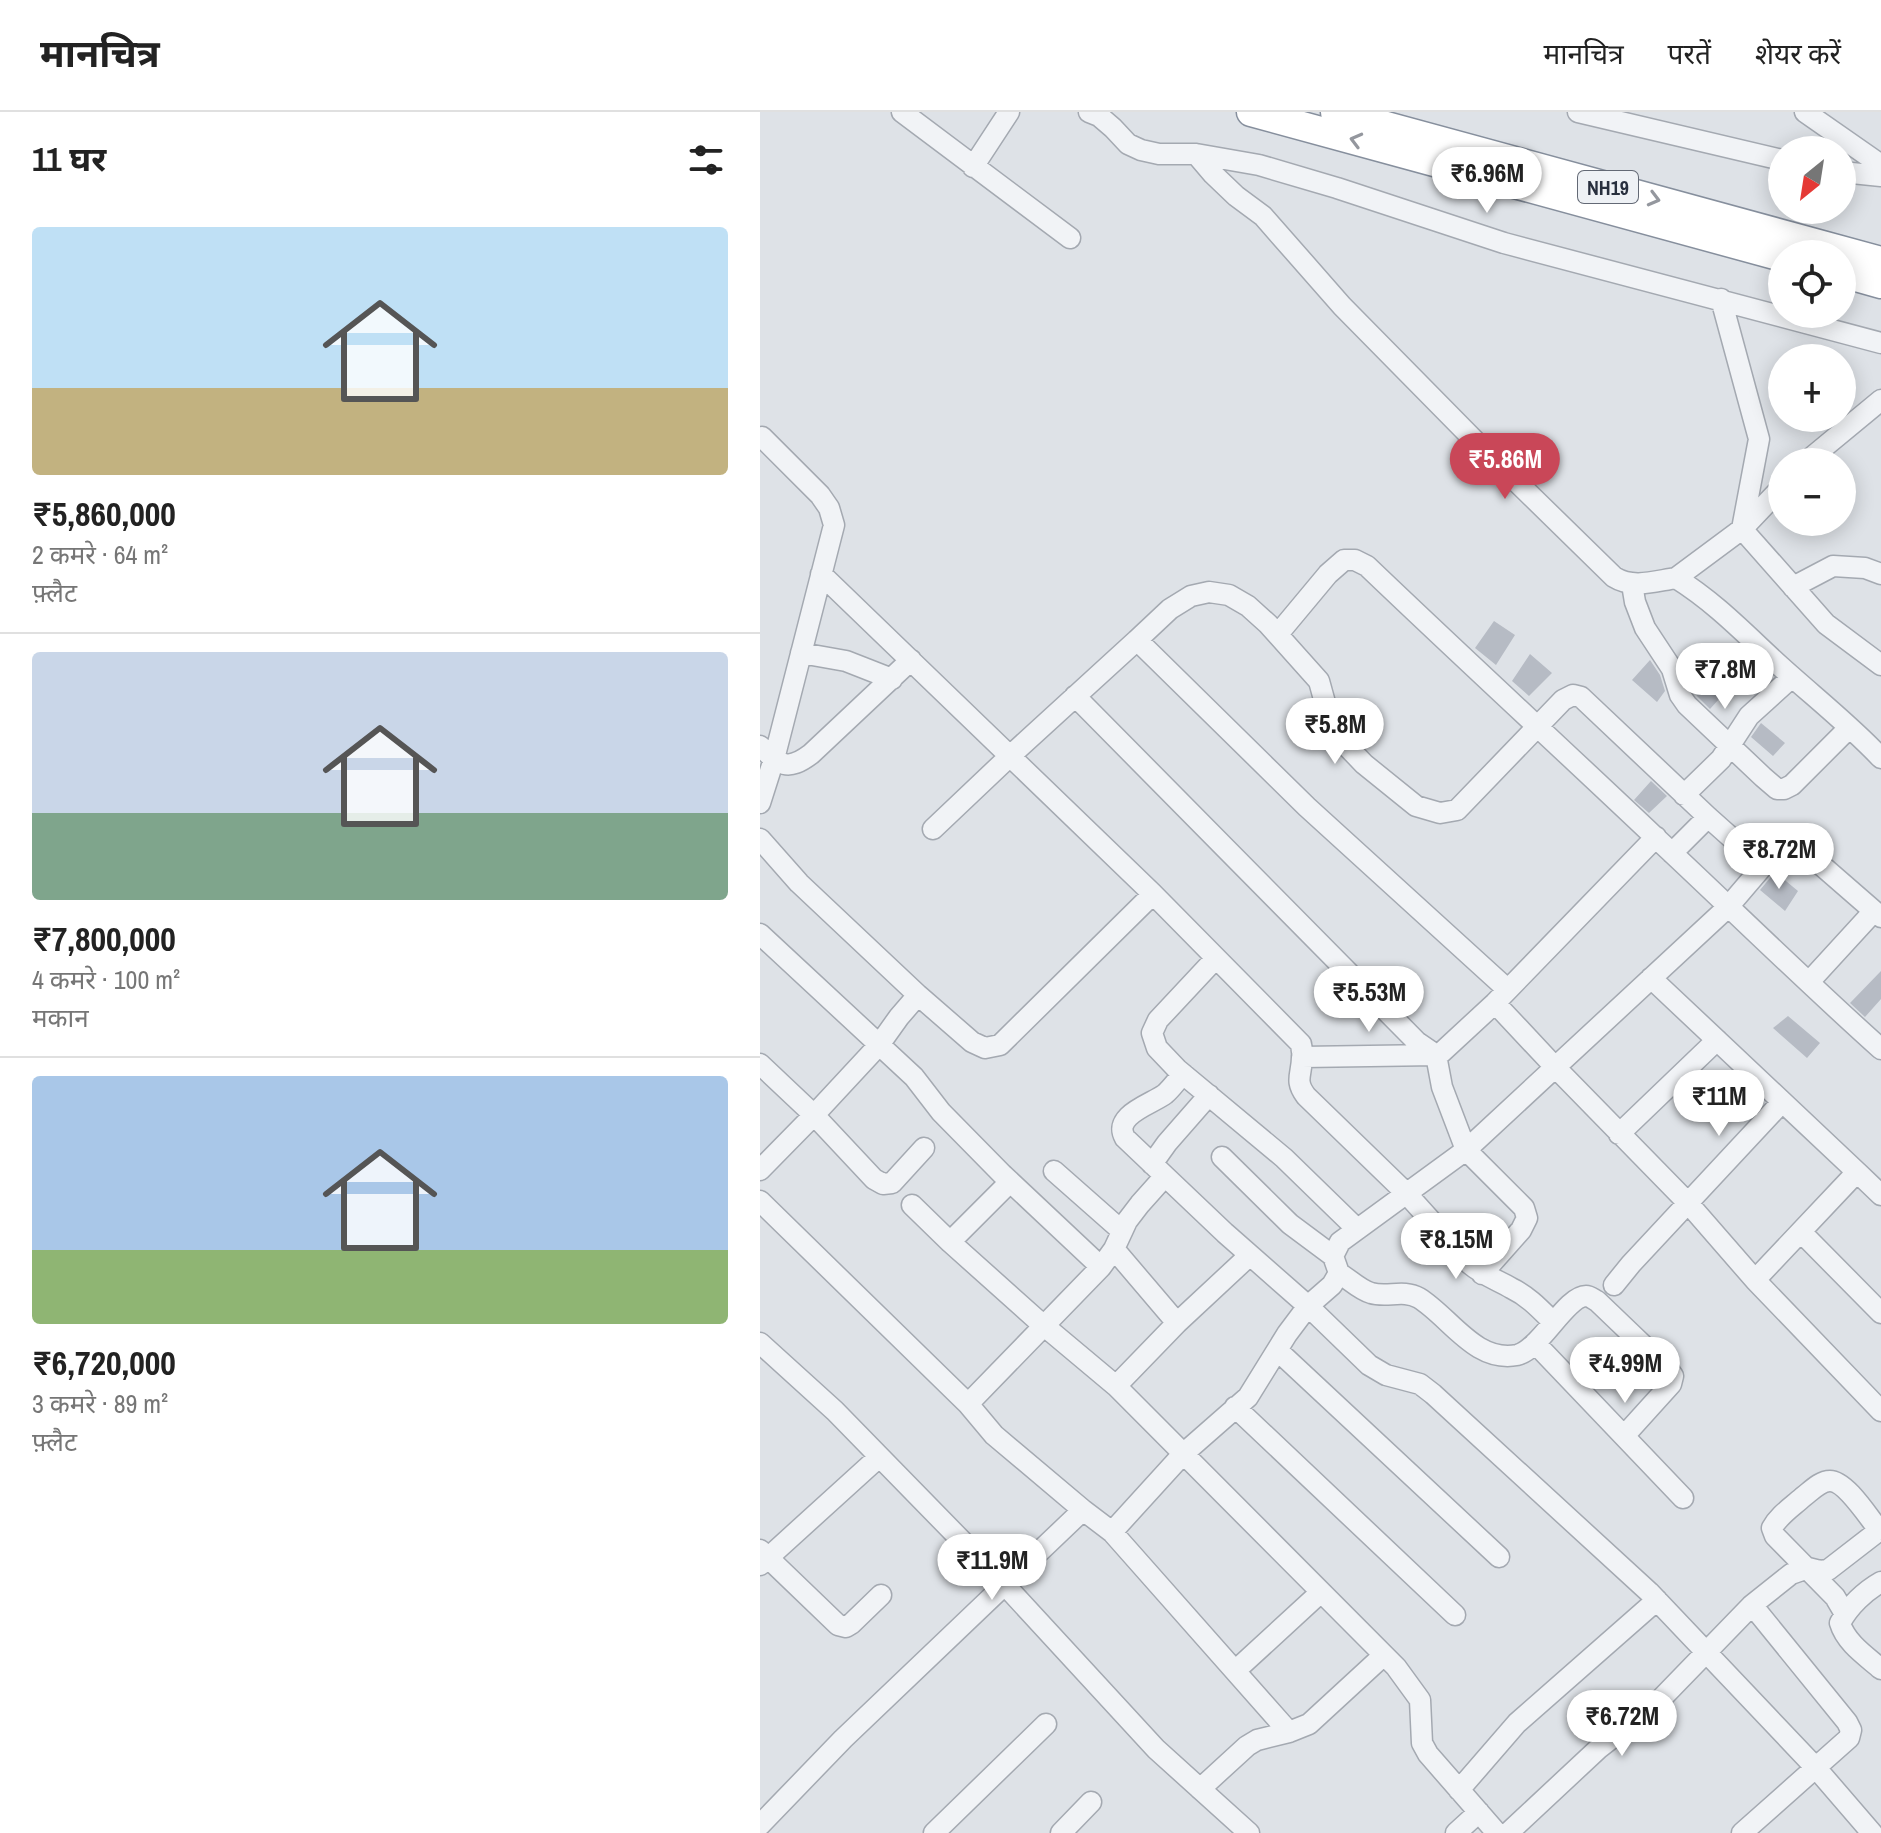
<!DOCTYPE html>
<html lang="hi">
<meta charset="utf-8">
<style>
body{margin:0;font-family:"Archivo Narrow","Noto Sans Devanagari",sans-serif;background:#f2f2f2;color:#222;height:100vh;display:flex;flex-direction:column;font-size:30px;white-space:nowrap}
*{box-sizing:border-box;margin:0}
p{font-size:26px;color:#767676}
.icon{flex:none;width:44px;height:44px;fill:none;stroke:currentColor;stroke-width:2;stroke-linecap:round;stroke-linejoin:round}
.map{position:relative;flex:1;overflow:hidden}
.sheet{display:flex;flex-direction:column;background:#fff;width:760px}
.sheet>*{flex:none}
.needle{width:52px;rotate:210deg}
.tools{position:absolute;left:1008px;top:24px;display:grid;gap:16px}
.tools a{display:grid;place-items:center;width:88px;height:88px;border-radius:50%;background:#fff;box-shadow:0 4px 20px #0003;font-size:40px}
.price{position:absolute;translate:-50% -68px;padding:0 18px;border-radius:28px;background:#fff;color:#222;font-size:26px;line-height:52px;filter:drop-shadow(0 2px 4px #0008)}
.price::after{content:'';position:absolute;left:50%;top:48px;width:24px;height:18px;margin-left:-12px;background:inherit;clip-path:polygon(0 0,100% 0,50% 100%)}
.price.active{background:#c94758;color:#fff}
ul{padding:0;list-style:none}
li{display:grid;align-content:center;gap:16px;height:424px;padding:0 32px}
li+li{border-top:2px solid #e0e0e0}
li span{display:grid;place-items:center;height:248px;border-radius:8px;color:#555}
li>.icon{margin-inline-start:auto}
span .icon{width:144px;height:144px;fill:#fffc;stroke-width:1}
li b{font-size:34px}
h2{display:flex;justify-content:space-between;align-items:center;height:96px;padding:0 32px;font-size:34px}
header{display:flex;align-items:center;gap:48px;box-sizing:border-box;height:112px;padding:0 40px;background:#fff;border-bottom:2px solid #e0e0e0}
header strong{font-size:38px}
nav{display:flex;gap:44px;margin-inline-start:auto;font-size:28px}
main{display:flex;flex:1;min-height:0}
.map>svg:first-child{display:block}
</style>
<header>
<strong>मानचित्र</strong>
<nav><a>मानचित्र</a><a>परतें</a><a>शेयर करें</a></nav>
</header>
<main>
<section class="sheet">
<h2>11 घर<svg class="icon" aria-label="filters" viewBox="0 0 24 24"><path d="M4 7h16M4 17h16"/><circle cx="9" cy="7" r="2"/><circle cx="15" cy="17" r="2"/></svg></h2>
<ul>
<li><span style="background:linear-gradient(#bfe0f5 65%,#c2b280 0)"><svg class="icon" aria-label="home" viewBox="0 0 24 24"><path d="M3 11l9-7 9 7M6 9v11h12V9"/></svg></span><div><b>₹5,860,000</b><p>2 कमरे · 64 m²</p><p>फ़्लैट</p></div></li>
<li><span style="background:linear-gradient(#c9d6e8 65%,#7fa58c 0)"><svg class="icon" aria-label="home" viewBox="0 0 24 24"><path d="M3 11l9-7 9 7M6 9v11h12V9"/></svg></span><div><b>₹7,800,000</b><p>4 कमरे · 100 m²</p><p>मकान</p></div></li>
<li><span style="background:linear-gradient(#a9c7e8 70%,#8fb573 0)"><svg class="icon" aria-label="home" viewBox="0 0 24 24"><path d="M3 11l9-7 9 7M6 9v11h12V9"/></svg></span><div><b>₹6,720,000</b><p>3 कमरे · 89 m²</p><p>फ़्लैट</p></div></li>
</ul>
</section>
<div class="map">
<svg width="1121" height="1721" viewBox="0 0 1121 1721">
<rect width="100%" height="100%" fill="#dee2e7"/>
<path fill="#b6bbc4" d="M734,509L755,523L736,553L715,536Z
M770,542L792,561L769,584L752,569Z
M890,548L900,563L905,579L897,590L872,568Z
M946,558L968,577L950,597L937,584L930,573Z
M1001,611L1025,631L1013,644L991,625Z
M891,669L907,684L889,701L874,688Z
M1015,760L1038,779L1025,799L1000,778Z
M1121,859V887L1105,905L1090,891Z
M1028,904L1060,931L1047,946L1013,916Z"/>
<g fill="none" stroke-linecap="round" stroke-linejoin="round">
<defs>
<path id="minor" d="M142,0L310,126
M329,0L339,4L353,16L368,32L381,38L399,42H436L499,53L577,76L744,131L1121,231
M818,0L1022,48
M1045,0L1121,53
M436,42L453,62L476,84L503,104L582,194L718,332L854,465C873,477 895,469 916,466C956,491 985,522 1020,554C1053,584 1090,613 1121,646
M213,55L249,0
M1082,60L1121,64
M961,187L999,327L982,417L1066,512L1121,553
M1046,350L1121,288
M61,462L393,782L541,932C541,933 543,944 542,945C542,963 534,968 546,984L646,1081L710,1152C723,1163 737,1168 751,1176C768,1184 780,1197 793,1210
M916,466L982,417L1022,375
M872,472L875,490L885,516L912,557L920,583L927,593L1003,665L1017,677H1024L1032,673L1089,616
M1033,475L1073,454L1105,456L1121,462
M518,522L568,462L584,448H595L607,454C702,545 799,634 895,725C970,795 1044,868 1121,937
M377,528L410,497L431,484L449,480L469,483L488,494L508,512L559,569L570,609L580,627L604,652L656,694L680,701L697,698L803,588L813,583L821,585L948,705L1003,754
M41,541L86,549L132,567
M315,584L657,930L676,943L682,940L735,891L896,725
M0,634C20,653 27,660 51,642L151,548
M924,683L961,647L989,604L1032,565
M0,691L14,647L74,413L69,396L60,383L2,325
M173,717L250,644L377,528L547,695L747,877
M0,727L39,771L158,883L212,930L225,936L240,933L393,782
M912,741L948,705
M0,822L154,965L181,1000L242,1062L341,1155
M456,846L398,908L392,921L397,936L417,957L524,1046L597,1117
M891,866L1097,1060L995,1168
M1049,870L1114,799L1121,805
M735,891L795,955L928,1091L995,1168L1121,1299
M543,945L676,943L682,975L706,1038L764,1096L767,1106L761,1118L722,1162
M0,952L54,1003L114,1067L123,1072L132,1071L164,1036
M423,962C417,968 412,976 405,982C392,992 352,1003 365,1026L465,1121L548,1194L609,1253L626,1263L660,1272L673,1282L889,1480L1056,1656L1112,1721
M859,1022L957,928
M462,1045L530,1112L573,1144
M392,1052L407,1031L449,983
M0,1058L54,1003L119,933L139,905L158,883
M294,1059L362,1119
M1097,1060L1121,1083
M0,1089L208,1292L234,1323L323,1398
M152,1093L190,1130L276,1207L356,1274L636,1555L660,1588L662,1631L668,1642L737,1721
M1041,1120L1121,1201
M190,1130L250,1070
M354,1137L417,1211
M579,1161C589,1167 600,1178 611,1181C627,1186 643,1177 659,1186C690,1205 715,1251 757,1243C780,1238 806,1184 826,1184C830,1184 833,1187 837,1189L908,1257L913,1264L911,1272L864,1324
M854,1173L871,1152L1022,990
M0,1231L75,1299L245,1473L396,1637L489,1721
M775,1231L923,1386
M517,1238L739,1445
M356,1274L417,1211L490,1143
M208,1292L341,1155L354,1137L367,1109L380,1092L405,1064
M475,1295L695,1503
M352,1420L529,1620
M0,1438L78,1513L86,1515L91,1512L121,1483
M0,1453L119,1345
M1121,1470C1105,1479 1089,1494 1080,1511C1086,1531 1106,1544 1121,1557
M1085,1502L1075,1485L1015,1424L1012,1416C1019,1403 1032,1395 1043,1385C1051,1379 1060,1369 1070,1369C1086,1369 1109,1406 1119,1418
M475,1559L561,1480
M440,1677L487,1634L497,1628L529,1620L549,1612L624,1543
M699,1678L757,1611L897,1488
M0,1713L83,1627L323,1398L352,1420L423,1342L488,1285L527,1222L548,1194L572,1173L579,1161L573,1144L580,1130L706,1038L968,795L1021,733L1029,729L1037,732L1114,799
M174,1721L286,1612
M301,1721L331,1690
M696,1721L719,1700
M748,1721L838,1637L898,1590L992,1493L1031,1462L1048,1456L1060,1459L1068,1458L1121,1417
M982,1721L1089,1626L1091,1618L1087,1610L992,1493"/>
<path id="highway" d="M491,0L1022,145
M575,0L1121,149
M1082,161L1121,172"/>
</defs>
<use href="#minor" stroke="#a4a9b1" stroke-width="23"/>
<use href="#highway" stroke="#868f9d" stroke-width="31"/>
<use href="#minor" stroke="#f1f3f6" stroke-width="20"/>
<use href="#highway" stroke="#fff" stroke-width="28"/>
</g>
<defs><path id="oneway-chevron" d="M-2-3.5L2.5 0L-2 3.5" fill="none" stroke-width="1.6" stroke-linecap="round" stroke-linejoin="round" transform="scale(2)"/></defs>
<g stroke="#94979e">
<use href="#oneway-chevron" transform="translate(596 28) rotate(-165)"/>
<use href="#oneway-chevron" transform="translate(894 87) rotate(15)"/>
</g>
<g text-anchor="middle" dominant-baseline="central" stroke-width="6" stroke-linejoin="round" paint-order="stroke">
<rect fill="#eef1f5" stroke="#636975" stroke-width="2" x="818" y="59" width="60" height="32" rx="6"/>
<g font-size="20" font-weight="bold" fill="#282f3e">
<text x="848" y="75">NH19</text>
</g>
</g>
</svg>
<div class="tools">
<a><svg class="needle" viewBox="-14 -14 28 28"><path d="M0-13l5 13h-10z" fill="#e53935"/><path d="M0 13l5-13h-10z" fill="#767676"/></svg></a>
<a><svg class="icon" aria-label="locate" viewBox="0 0 24 24"><circle cx="12" cy="12" r="6"/><path d="M12 2v4M12 18v4M2 12h4M18 12h4"/></svg></a>
<a>+</a>
<a>−</a>
</div>
<b class="price" style="left:727px;top:103px">₹6.96M</b>
<b class="price active" style="left:745px;top:389px">₹5.86M</b>
<b class="price" style="left:965px;top:599px">₹7.8M</b>
<b class="price" style="left:575px;top:654px">₹5.8M</b>
<b class="price" style="left:1019px;top:779px">₹8.72M</b>
<b class="price" style="left:609px;top:922px">₹5.53M</b>
<b class="price" style="left:959px;top:1026px">₹11M</b>
<b class="price" style="left:696px;top:1169px">₹8.15M</b>
<b class="price" style="left:865px;top:1293px">₹4.99M</b>
<b class="price" style="left:232px;top:1490px">₹11.9M</b>
<b class="price" style="left:862px;top:1646px">₹6.72M</b>
</div>
</main>
